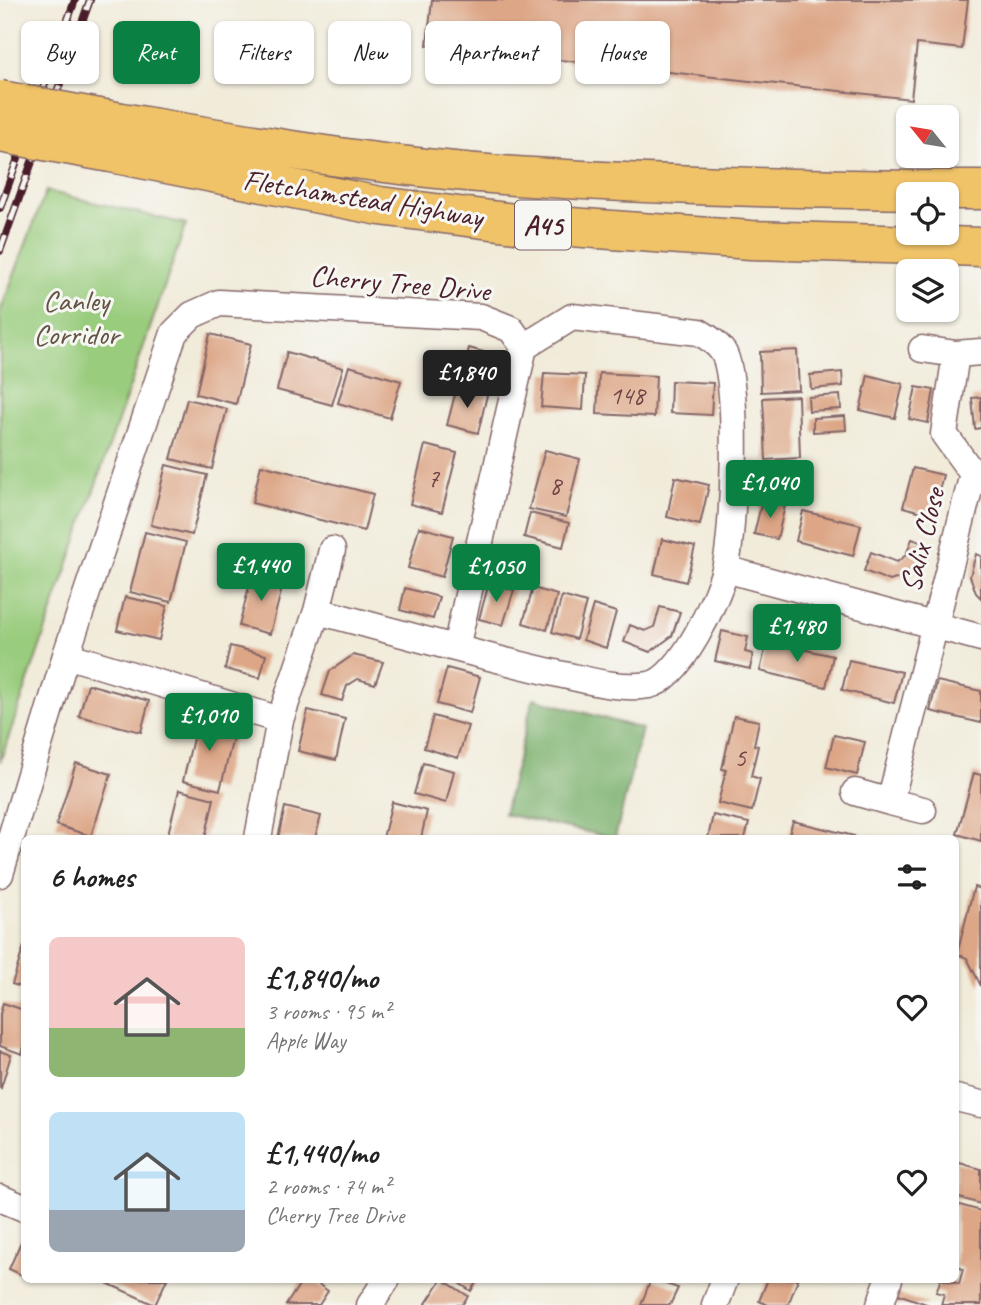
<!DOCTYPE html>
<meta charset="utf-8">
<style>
body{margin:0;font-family:Caveat,sans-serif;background:#f2f2f2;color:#222;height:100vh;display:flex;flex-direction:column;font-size:26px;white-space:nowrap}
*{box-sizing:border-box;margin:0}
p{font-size:23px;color:#767676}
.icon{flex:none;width:38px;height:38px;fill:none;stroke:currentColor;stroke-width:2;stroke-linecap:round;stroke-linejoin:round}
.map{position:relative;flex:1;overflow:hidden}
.drawer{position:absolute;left:21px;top:835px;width:938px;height:448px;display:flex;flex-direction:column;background:#fff;border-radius:10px;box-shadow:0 2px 5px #0004}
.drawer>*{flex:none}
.hud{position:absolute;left:21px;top:21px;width:940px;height:63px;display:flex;gap:14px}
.needle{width:46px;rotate:300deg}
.tools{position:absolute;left:896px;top:105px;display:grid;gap:14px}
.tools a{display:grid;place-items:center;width:63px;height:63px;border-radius:10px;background:#fff;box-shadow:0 2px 5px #0004;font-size:35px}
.price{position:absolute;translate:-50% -60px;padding:0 16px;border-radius:7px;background:#0b8043;color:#fff;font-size:23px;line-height:46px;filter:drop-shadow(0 2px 4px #0008)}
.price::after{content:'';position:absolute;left:50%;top:42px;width:21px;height:16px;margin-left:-10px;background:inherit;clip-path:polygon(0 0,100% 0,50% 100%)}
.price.current{background:#222;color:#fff}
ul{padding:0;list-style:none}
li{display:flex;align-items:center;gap:21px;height:175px;padding:0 28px}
li span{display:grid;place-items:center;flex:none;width:196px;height:140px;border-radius:10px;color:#555}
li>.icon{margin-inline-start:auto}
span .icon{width:84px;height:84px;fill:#fffc;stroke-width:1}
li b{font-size:30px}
h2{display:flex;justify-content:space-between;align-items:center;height:84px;padding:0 28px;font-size:30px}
.tag{padding:0 24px;border-radius:10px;background:#fff;box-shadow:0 2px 5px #0004;font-size:24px;line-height:63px}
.tag.current{background:#0b8043;color:#fff}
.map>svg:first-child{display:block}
</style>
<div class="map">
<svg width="981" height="1305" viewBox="0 0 981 1305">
<rect width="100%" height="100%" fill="#f6f6f2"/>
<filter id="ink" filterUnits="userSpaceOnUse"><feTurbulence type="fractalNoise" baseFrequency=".0143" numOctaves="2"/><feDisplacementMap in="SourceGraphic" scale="14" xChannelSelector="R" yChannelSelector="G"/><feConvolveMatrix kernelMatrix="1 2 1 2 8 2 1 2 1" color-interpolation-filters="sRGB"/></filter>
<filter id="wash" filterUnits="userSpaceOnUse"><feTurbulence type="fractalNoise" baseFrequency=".00686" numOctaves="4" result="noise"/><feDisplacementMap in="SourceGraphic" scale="28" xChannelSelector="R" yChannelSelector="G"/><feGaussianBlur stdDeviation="1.57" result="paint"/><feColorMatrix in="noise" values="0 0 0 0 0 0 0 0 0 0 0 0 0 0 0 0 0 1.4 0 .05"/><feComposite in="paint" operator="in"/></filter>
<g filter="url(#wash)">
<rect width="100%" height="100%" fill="#f1ebd9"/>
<path fill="#99cc7d" stroke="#727654" stroke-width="2" d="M46,191L186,224L0,762V312Z"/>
<path fill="#7ab06c" stroke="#62684c" stroke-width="2" d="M533,698L642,729L615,838L504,814Z"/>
<g id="blocks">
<path fill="#dda686" d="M432,0H968L962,49L917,44L911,99L427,45Z
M210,334L251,344L236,404L196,394Z
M469,348L505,358L498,380L463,370Z
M797,350L799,390L761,392L760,352Z
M287,352L343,368L332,405L277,390Z
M349,366L401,381L390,418L338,403Z
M842,372L843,386L811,389L810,375Z
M544,373L585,375L583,410L541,407Z
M599,373L656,376L654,417L597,414Z
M868,375L903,384L895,418L860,410Z
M671,381L713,383L711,415L670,413Z
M457,387L487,395L478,433L447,425Z
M916,387L934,390L928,423L909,419Z
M840,395L841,409L809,411L808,397Z
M798,396L800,458L766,460L763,398Z
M981,397V428L975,429L972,398Z
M187,399L227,409L212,469L171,459Z
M845,416L846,430L813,432V418Z
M425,445L457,453L442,512L410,504Z
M545,450L580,459L566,517L529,509Z
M166,465L207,475L192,535L151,525Z
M261,465L373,494L364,531L252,503Z
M913,468L943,475L933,515L903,507Z
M675,477L709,485L700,525L667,517Z
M762,501L785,506L777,539L754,534Z
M803,511L861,525L853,556L796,541Z
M530,513L569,523L563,547L524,537Z
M419,527L453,536L442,577L408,568Z
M145,532L186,542L171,602L130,592Z
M662,539L695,547L686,582L654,574Z
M912,539L932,546L924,566L914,573L890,581L864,571L871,552L897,562L906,555Z
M976,554L981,556V598L976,593L970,576Z
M253,571L284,580L270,634L239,626Z
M489,583L514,590L503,625L479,619Z
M405,588L439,597L433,619L400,610Z
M533,588L557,595L547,630L523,623Z
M562,596L586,603L576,639L552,632Z
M125,597L167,606L159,640L117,630Z
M593,605L616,612L606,648L583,640Z
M660,607L680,612L672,636L650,652L624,642L630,625L645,631L654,627Z
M722,631L748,637L745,652L753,654L750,669L715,661Z
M767,641L833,656L826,687L760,671Z
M230,646L266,655L260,678L225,669Z
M353,655L383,662L375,684L358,679L347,686L342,701L322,695L330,671Z
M849,660L902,672L894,703L842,690Z
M447,668L480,677L470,713L437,704Z
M937,681L981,691V723L930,711Z
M88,684L149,701L141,732L79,716Z
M308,710L345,719L336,760L298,751Z
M433,716L468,726L458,758L424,748Z
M734,716L759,721L754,745L758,746L751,776L760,779L752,811L718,803L726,770L722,769Z
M198,717L236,726L220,790L183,781Z
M834,735L865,742L857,775L826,767Z
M76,763L111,774L91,836L56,825Z
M423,763L454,771L446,803L414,794Z
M974,773L981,775V841L957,834Z
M179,790L214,799L205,838H167Z
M392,802L427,811L421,838H383Z
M285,807L321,816L315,838H278Z
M713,815L749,823L745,838H708Z
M793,821L854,836L853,838H788Z
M974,887L981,889V986L967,958L957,954Z
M24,946V988L12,984Z
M3,1003L24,1010V1047L22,1054L0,1046V1014Z
M0,1051L11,1055L1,1088L0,1087Z
M956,1162L981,1169V1204L956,1197Z
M956,1204L981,1211V1305H941L944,1294L936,1292L941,1279L959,1284L963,1269L956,1266Z
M24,1235V1276L9,1269Z
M98,1279H167L155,1305Z
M303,1279H311L328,1291L319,1305H286Z
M442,1279L468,1296L462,1305H425Z
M453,1279H478L471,1291Z
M651,1279L678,1288L670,1305H641Z
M768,1279H798L788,1305H768L759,1301Z
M890,1291L929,1305H885Z"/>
</g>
</g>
<g filter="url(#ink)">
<use href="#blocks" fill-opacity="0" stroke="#846668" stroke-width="2"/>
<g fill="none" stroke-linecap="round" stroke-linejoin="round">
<defs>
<path id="minor" d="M956,354L981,352
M725,569L981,638
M317,611L332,550
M456,648L524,347
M66,655L280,720
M855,792L890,802L973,474L944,434L956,354L922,349
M890,802L923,810
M0,874L66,655L174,333L192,315L219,303L481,317L511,329L524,347L572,317L699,332C708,337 717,343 723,352C740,379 734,535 725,569C718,598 681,679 649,685C619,690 588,680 559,674C478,656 398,632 317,611L280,720L258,838
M956,1098L981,1104
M0,1198L24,1208
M370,1305L387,1279
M715,1305L725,1279
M880,1305L889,1279"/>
<path id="highway" d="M121,122C252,144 383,167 515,176C670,186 826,190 981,190
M111,153L380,206L515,223L751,240L981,247"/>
</defs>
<use href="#minor" stroke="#846668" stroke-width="29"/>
<use href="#highway" stroke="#846668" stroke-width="41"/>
<use href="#minor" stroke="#fff" stroke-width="26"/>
<use href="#highway" stroke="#f0c369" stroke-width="38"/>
<defs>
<path id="rail" d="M0,208L75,0
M0,251L90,0"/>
</defs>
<use href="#rail" stroke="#4a1f2b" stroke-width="8"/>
<use href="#rail" stroke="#f6f6f2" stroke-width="5" stroke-dasharray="16" stroke-linecap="butt"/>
<defs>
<path id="highway-bridge" d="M0,100L121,122
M0,133L111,153"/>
</defs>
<use href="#highway-bridge" stroke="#846668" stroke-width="41" stroke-linecap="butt"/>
<use href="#highway-bridge" stroke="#f0c369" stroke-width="38"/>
</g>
</g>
<g text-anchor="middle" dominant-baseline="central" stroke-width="6" stroke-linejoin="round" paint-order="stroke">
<g font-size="26" fill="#6f4142">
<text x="627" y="395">148</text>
<text x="433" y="478">7</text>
<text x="555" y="485">8</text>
<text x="740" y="757">5</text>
</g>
<rect fill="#f6f6f2" stroke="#7e6067" stroke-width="2" x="515" y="200.5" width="56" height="49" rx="5"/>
<g font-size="28" font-weight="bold" fill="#4a1f2b">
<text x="543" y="225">A45</text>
</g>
<g font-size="30" fill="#4a1f2b" stroke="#f6f6f2">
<text transform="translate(363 198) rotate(9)">Fletchamstead Highway</text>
<text transform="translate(400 283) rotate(5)">Cherry Tree Drive</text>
<text transform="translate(922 540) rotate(-76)">Salix Close</text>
</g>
<g font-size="30" fill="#625344" stroke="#f6f6f2">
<text x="76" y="300">Canley<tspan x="76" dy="34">Corridor</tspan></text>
</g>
</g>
</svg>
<div class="tools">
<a><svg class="needle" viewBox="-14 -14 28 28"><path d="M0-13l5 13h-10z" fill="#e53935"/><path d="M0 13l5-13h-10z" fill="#767676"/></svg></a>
<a><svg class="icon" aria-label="locate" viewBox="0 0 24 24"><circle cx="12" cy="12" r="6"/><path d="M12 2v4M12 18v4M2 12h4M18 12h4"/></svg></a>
<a><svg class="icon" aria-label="layers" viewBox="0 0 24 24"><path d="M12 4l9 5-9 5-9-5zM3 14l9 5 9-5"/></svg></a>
</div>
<b class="price current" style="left:467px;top:410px">£1,840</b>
<b class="price" style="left:770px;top:520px">£1,040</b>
<b class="price" style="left:261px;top:603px">£1,440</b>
<b class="price" style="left:496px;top:604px">£1,050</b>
<b class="price" style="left:797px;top:664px">£1,480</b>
<b class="price" style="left:209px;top:753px">£1,010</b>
<div class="hud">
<a class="tag">Buy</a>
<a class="tag current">Rent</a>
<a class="tag">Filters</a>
<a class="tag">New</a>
<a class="tag">Apartment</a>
<a class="tag">House</a>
</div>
<section class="drawer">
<h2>6 homes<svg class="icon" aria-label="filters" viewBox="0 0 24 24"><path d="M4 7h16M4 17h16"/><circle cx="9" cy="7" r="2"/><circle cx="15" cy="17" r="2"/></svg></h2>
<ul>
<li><span style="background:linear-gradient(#f6c9c9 65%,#8fb573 0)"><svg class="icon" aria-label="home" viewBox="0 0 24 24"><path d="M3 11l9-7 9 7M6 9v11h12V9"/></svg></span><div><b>£1,840/mo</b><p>3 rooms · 95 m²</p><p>Apple Way</p></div><svg class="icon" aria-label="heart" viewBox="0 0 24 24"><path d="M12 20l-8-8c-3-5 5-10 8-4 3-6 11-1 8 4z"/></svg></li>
<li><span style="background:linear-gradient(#bfe0f5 70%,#9aa5b1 0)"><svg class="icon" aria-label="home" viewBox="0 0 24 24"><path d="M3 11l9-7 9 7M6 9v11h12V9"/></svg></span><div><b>£1,440/mo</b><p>2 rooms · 74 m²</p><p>Cherry Tree Drive</p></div><svg class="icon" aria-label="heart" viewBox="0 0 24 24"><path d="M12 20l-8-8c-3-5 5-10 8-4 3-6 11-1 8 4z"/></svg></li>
</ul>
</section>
</div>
